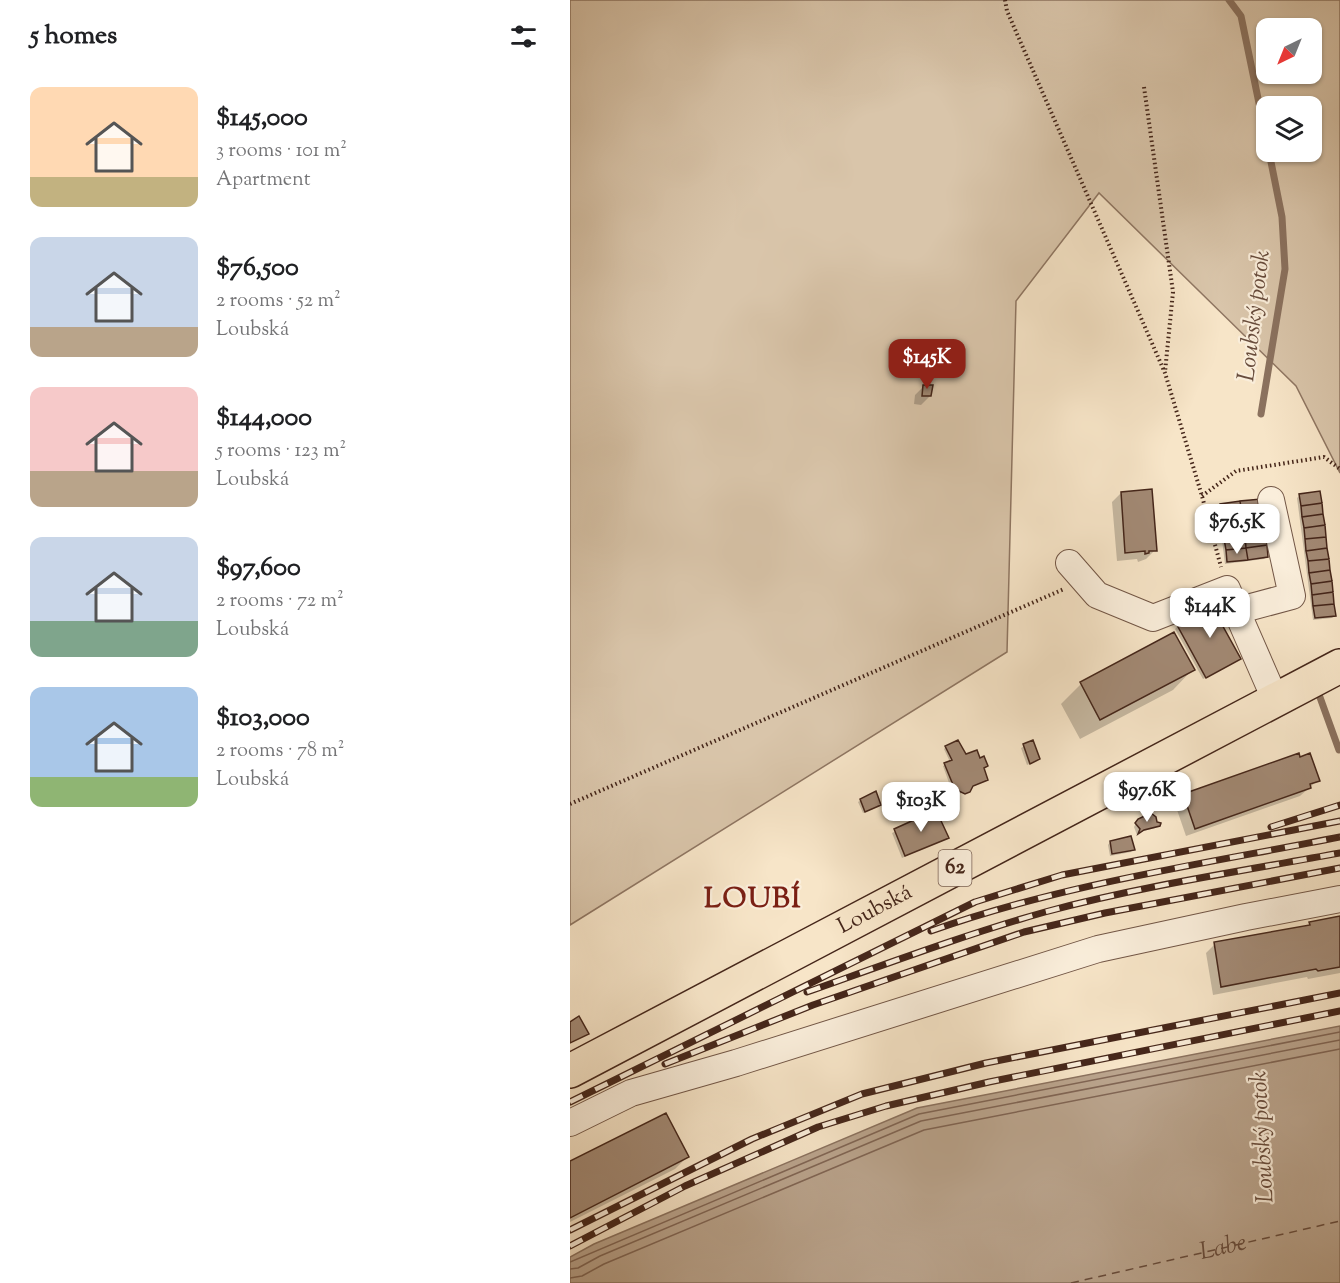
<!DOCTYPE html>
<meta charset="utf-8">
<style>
body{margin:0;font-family:"Sorts Mill Goudy",serif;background:#f2f2f2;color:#202124;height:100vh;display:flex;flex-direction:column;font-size:22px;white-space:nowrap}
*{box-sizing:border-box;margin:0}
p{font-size:20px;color:#757577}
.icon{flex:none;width:33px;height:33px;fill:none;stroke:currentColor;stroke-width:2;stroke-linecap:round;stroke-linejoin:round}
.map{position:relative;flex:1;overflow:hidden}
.details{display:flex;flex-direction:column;background:#fff;width:570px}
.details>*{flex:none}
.needle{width:39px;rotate:223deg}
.controls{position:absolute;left:686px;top:18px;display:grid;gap:12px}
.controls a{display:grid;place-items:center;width:66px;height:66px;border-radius:12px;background:#fff;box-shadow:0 2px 4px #0004;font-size:30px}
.price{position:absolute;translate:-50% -51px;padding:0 14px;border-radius:12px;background:#fff;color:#222;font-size:20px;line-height:39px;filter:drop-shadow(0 2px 3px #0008)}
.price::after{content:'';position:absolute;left:50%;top:36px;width:18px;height:14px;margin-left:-9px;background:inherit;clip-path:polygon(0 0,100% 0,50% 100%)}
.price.selected{background:#8f2418;color:#fff}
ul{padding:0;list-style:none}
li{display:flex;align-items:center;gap:18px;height:150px;padding:0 30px}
li span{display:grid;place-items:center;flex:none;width:168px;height:120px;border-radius:12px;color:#555}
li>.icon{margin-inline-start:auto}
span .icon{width:72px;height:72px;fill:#fffc;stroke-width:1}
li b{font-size:26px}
h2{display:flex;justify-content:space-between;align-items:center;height:72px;padding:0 30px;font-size:26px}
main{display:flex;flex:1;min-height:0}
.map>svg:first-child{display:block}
</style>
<main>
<section class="details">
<h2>5 homes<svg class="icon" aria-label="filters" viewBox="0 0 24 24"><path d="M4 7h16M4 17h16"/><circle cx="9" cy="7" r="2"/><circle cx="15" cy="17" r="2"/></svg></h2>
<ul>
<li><span style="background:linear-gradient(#ffd9b3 75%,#c2b280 0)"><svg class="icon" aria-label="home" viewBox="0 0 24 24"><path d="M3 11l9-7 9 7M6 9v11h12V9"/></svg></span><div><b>$145,000</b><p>3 rooms · 101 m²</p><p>Apartment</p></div></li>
<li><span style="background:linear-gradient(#c9d6e8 75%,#b9a48a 0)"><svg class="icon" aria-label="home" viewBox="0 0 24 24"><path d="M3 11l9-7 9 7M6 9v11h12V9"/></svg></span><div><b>$76,500</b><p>2 rooms · 52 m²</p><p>Loubská</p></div></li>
<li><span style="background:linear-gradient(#f6c9c9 70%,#b9a48a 0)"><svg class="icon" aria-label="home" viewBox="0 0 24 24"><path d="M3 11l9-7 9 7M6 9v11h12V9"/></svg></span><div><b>$144,000</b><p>5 rooms · 123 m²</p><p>Loubská</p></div></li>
<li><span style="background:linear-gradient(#c9d6e8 70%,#7fa58c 0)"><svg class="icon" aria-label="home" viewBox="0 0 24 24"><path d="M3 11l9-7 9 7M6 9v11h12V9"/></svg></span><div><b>$97,600</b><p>2 rooms · 72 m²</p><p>Loubská</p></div></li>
<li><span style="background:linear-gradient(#a9c7e8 75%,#8fb573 0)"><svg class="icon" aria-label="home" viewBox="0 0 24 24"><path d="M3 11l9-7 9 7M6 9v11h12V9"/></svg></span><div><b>$103,000</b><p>2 rooms · 78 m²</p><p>Loubská</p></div></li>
</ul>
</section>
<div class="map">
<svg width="770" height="1283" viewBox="0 0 770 1283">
<rect width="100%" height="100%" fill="#f7e5c8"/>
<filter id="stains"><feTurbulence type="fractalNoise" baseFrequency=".00333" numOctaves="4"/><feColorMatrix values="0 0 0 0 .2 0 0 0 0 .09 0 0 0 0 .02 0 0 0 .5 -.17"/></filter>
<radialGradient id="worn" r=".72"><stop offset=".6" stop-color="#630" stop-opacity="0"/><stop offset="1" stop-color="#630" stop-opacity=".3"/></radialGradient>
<path fill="#d9c5aa" stroke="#8f7662" stroke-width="1.5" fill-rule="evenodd" d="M0,0H770V473L726,386L529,193L446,301L437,652L0,925ZM696,28H741V74H696ZM696,106H741V152H696Z"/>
<path fill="#baa48d" stroke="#8b725f" stroke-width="1.5" d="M770,1026V1283H0V1257L24,1244L347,1108Z"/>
<path fill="#0003" d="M354,386L360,396L351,405L344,404L345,395Z
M551,493L585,550L576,559L568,562L567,559L547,561L542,502Z
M730,495L765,615L762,618L743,620L727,498Z
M651,505L697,556L694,559L655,564L648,508Z
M649,621L666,661L633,679L605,629L608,626Z
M604,634L623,669L603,690L510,739L491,704L511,684Z
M462,742L465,761L457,765L451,748Z
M376,747L395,756L409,760L416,766L414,768L417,780L401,787L399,790L389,794H383L373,766L380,762L374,749Z
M748,780L730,796L616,836L605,804L613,795Z
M291,800L309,805L293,813L288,802Z
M366,812L377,837L332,858L322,833Z
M566,823H585L589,824L585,828L570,832L567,835L564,827Z
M540,842L563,849L561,852L540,856L538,845Z
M770,919V973L738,979L737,977L643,995L636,953L645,944Z
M117,1157L105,1169L0,1222V1162Z"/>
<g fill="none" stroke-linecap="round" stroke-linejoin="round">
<path stroke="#806554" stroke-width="1.5" d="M0,1262L349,1114L770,1032
M0,1269L8,1268L30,1256L351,1121L770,1040
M0,1278L12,1276L34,1264L354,1130L770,1049"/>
<path stroke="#8b725f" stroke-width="7" d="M659,0L671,16L696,137
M691,414L715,269L712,217L699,152
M747,689L769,750"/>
<path stroke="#684c3c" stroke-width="1.5" stroke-dasharray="8 6" stroke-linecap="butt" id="s1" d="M501,1283L770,1221"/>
</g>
<path fill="#a28974" stroke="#45261a" stroke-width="1.5" d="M353,385H363L361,396H352Z
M582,489L587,551H579V553L575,554V551L555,553L551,492Z
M750,491L752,503L731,506L729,494Z
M691,499L692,511L672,514L670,501Z
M670,501L672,514L652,516L650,504Z
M752,503L753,514L732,517L731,506Z
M692,511L694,522L673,525L672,514Z
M672,514L673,525L653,527L652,516Z
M753,514L755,525L734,528L732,517Z
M694,522L695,534L675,536L673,525Z
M673,525L675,536L654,539L653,527Z
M755,525L756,537L735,539L734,528Z
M695,534L697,545L676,548L675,536Z
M675,536L676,548L656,550L654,539Z
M756,537L757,548L736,551L735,539Z
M697,545L698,557L678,560L676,548Z
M676,548L678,560L657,562L656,550Z
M757,548L759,559L738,561L736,551Z
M759,559L760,570L739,573L738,561Z
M760,570L762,581L741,584L739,573Z
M762,581L763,592L742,595L741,584Z
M763,592L764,604L743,606L742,595Z
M654,599L662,614L650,621L671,659L636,678L607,625Z
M764,604L766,616L745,618L743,606Z
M604,632L625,670L530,720L510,682Z
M388,740L396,754L407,750L410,758L414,756L418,766L414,768L418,780L403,786L400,792L395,794L389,791L386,792L374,763L382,760L375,746Z
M463,740L470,759L460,764L453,744Z
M729,753L730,757L740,753L750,781L740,784L741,788L625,829L613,794Z
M306,791L311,805L295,812L290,799Z
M366,810L379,838L335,856L324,829Z
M581,813L586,817L587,822L591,823L590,826L574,830L568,834L570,829L565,823L568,819Z
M561,836L565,850L542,854L540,841Z
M770,916V967L748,971L746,969L651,987L644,942L740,925L739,922Z
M9,1016L19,1034L0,1043V1022Z
M96,1113L119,1157L0,1218V1161Z"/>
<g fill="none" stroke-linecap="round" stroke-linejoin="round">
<defs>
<path id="minor" d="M499,563L527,595L583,618L657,589L705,699
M666,611L722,596L701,500
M0,1123L61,1093L166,1063L528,949L676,917L770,899"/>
<g id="major">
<path id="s2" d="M0,1071L770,666"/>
</g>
</defs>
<use href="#minor" stroke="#725646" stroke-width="28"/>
<use href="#major" stroke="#45261a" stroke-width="36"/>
<path stroke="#45261a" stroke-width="4" stroke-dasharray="1.5 3" stroke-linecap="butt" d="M435,0L437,11L595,373L632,496L651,567
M574,87L603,292L595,372
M632,496L666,471L754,457L770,469
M0,804L494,589"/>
<use href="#minor" stroke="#faeedb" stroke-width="26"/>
<use href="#major" stroke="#f7e5c8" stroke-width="33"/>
<defs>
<path id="rail" d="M701,827L770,805
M361,931C493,884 633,864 770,837
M237,992C316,964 394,935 475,912C571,886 672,871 770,853
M95,1064L243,1005L454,932L535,913L770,868
M0,1102L405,902L492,875L770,821
M0,1230L182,1139L292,1094L416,1063L770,993
M0,1246L115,1186L248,1127L316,1106L419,1082L770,1011"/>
</defs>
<use href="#rail" stroke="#45261a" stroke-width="7"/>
<use href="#rail" stroke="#faeedb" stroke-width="4.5" stroke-dasharray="14" stroke-linecap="butt"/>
</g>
<g text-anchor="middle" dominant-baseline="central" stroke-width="4.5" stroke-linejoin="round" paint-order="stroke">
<rect fill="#faeedb" stroke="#7b6254" stroke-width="1.5" x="368.5" y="850" width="33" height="36" rx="4.5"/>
<g font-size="21" font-weight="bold" fill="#45261a">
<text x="385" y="868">62</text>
</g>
<g font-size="22" fill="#45261a" stroke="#faeedb">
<text stroke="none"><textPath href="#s2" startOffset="345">Loubská</textPath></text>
</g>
<g font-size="24" font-style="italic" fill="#684c3c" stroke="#faeedb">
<text transform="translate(685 316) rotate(-83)">Loubský potok</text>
<text transform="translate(693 1137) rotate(-93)">Loubský potok</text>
<text stroke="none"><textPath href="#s1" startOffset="156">Labe</textPath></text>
</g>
<g font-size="28" font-weight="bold" letter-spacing="1.5" fill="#7a1f14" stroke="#faeedb">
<text x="183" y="900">LOUBÍ</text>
</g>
</g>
<rect width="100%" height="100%" filter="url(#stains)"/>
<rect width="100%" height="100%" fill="url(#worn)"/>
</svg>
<div class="controls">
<a><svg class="needle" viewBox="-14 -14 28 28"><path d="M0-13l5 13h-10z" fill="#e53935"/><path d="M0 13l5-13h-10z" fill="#757577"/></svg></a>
<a><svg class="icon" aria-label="layers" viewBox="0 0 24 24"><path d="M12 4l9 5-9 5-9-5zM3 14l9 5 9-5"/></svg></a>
</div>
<b class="price selected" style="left:357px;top:390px">$145K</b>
<b class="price" style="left:667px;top:555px">$76.5K</b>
<b class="price" style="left:640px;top:639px">$144K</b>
<b class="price" style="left:577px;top:823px">$97.6K</b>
<b class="price" style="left:351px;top:833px">$103K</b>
</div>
</main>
